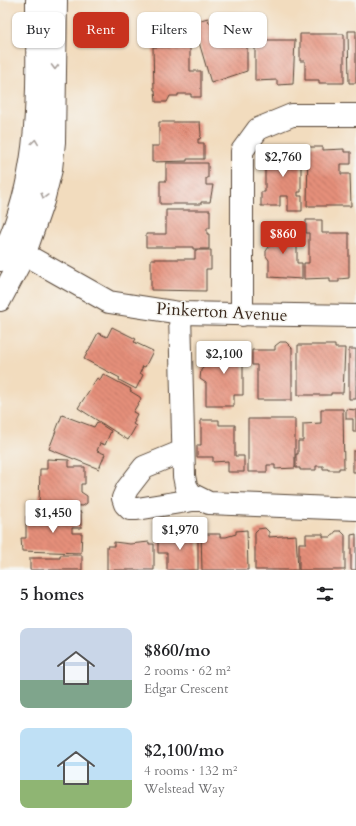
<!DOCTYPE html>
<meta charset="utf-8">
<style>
body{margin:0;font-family:Cardo,serif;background:#f6f6f6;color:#202124;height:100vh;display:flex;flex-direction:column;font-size:15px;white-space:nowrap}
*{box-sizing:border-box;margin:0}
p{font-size:13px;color:#757577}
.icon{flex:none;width:22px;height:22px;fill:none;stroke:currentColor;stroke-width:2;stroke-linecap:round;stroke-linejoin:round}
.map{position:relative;height:570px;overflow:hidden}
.panel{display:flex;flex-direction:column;background:#fff;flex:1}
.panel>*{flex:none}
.top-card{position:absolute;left:12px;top:12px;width:332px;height:36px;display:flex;gap:8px}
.price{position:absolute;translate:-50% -34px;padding:0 9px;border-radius:4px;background:#fff;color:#222;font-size:13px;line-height:26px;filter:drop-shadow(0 1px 2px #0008)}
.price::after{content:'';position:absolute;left:50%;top:24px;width:12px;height:9px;margin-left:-6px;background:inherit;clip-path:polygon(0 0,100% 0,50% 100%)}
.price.current{background:#c8321e;color:#fff}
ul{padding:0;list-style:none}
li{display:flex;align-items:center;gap:12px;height:100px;padding:0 20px}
li span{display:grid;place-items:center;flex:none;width:112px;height:80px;border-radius:8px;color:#555}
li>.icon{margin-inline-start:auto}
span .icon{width:48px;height:48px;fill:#fffc;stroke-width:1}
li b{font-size:17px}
h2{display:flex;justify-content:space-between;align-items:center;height:48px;padding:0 20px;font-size:17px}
.tag{padding:0 14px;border-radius:8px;background:#fff;box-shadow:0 1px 3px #0004;font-size:14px;line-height:36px}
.tag.current{background:#c8321e;color:#fff}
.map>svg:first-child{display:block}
</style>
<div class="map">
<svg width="356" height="570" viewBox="0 0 356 570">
<defs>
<pattern id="building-back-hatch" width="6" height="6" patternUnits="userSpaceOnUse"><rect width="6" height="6" fill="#e58f7a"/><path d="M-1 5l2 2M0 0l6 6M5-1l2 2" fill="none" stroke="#bb7563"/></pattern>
</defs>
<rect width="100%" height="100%" fill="#f6f6f2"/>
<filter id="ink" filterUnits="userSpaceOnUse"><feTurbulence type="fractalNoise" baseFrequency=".025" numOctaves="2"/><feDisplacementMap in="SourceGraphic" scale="8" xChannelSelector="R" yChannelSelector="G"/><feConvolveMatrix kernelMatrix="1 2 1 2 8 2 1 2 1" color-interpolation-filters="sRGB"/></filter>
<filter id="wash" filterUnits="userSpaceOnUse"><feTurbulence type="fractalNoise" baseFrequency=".012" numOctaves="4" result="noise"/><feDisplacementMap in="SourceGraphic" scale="16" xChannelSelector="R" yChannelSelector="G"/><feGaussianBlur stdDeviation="0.9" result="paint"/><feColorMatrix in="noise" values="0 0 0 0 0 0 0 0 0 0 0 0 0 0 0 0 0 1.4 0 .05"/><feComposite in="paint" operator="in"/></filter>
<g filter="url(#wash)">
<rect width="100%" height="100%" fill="#f2dcbe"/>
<g id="blocks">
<path fill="url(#building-back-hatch)" d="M232,16L240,46L247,44V71L211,83L193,22L208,18L209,23Z
M348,31H356V83H349Z
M300,34H344V83H319V80H305V61H300Z
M255,40H295L293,84L277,85V80L255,81Z
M153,47H190V71H201V97H191V94H178V96H170L167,102H156L155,90H154Z
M159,122H200L201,135L200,139H198V143H204V159H187V161L152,162V146H159Z
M289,147H304V162H301V192H298V196H302V211H288V196H280V206H261V192H265V149H284V152H289Z
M308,147H323V150L344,149V152H351V164H341V174H350L351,206H307Z
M166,163H208V178H206V185H213L210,202H201V204H160V181H166Z
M166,210H210V228H207V234H209V249H193V247H146V234H166Z
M306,220H322V233H349V278L339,279V282H330V278L304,279V263H309V233H306Z
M269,229H294V242H297V263H302V279L269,277V260L266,256V251L269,247Z
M195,250H211V269H206V291L151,290V259H195Z
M112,327L136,339L134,342L153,351L145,367L143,366L140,373L143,375L136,389L119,380L120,378L84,359L98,333L107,337Z
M280,342H286L292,348V400H257V365H252V350H275V346Z
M298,345H335V348H345L343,393H331V395H298Z
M211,347H246V365H243V395H234V406H206V383L200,379L201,370L206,365V353Z
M349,349H356V399H349Z
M103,374L131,389L130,391L140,397L141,399L133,412L137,414L134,420L135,421L133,424L136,426L128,440L78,408L97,378L100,380Z
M321,409H343L344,468H339V470H328V469H323V466H316V470H300V468H296V454H298V441H303V424L321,423Z
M346,409L356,410V432H353V419H346Z
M62,415L94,427L97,422L111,431L105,445L100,443L97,451L105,454L99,469L49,449Z
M248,419H295V468L275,469V465H267V472H248Z
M201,420H219V425H235V456H244V472H228V461L213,462V457H197V445H201Z
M353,451H356V472H353Z
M47,459L69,460V467H85V484H81V492L87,496V503L83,506L39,504L40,469H47Z
M64,512H81V528H72V533H82L81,553L22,551L21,538H26V516L64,515Z
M265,528L269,532V537L296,535L298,570H255V532L258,529Z
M247,530L248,570H202L201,534H220V537H226L236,534V531Z
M336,531H341L345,535V570H299V543H306V534H323V537H331Z
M189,532H194L198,535V570H167V553H158V535L186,536Z
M356,534V570H351V535Z
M114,542L130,544L149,542V544H154V570H107V546H114Z
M60,555H82V570H30V558H60Z"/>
</g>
</g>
<g filter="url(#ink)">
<use href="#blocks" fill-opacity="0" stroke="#564536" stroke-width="1"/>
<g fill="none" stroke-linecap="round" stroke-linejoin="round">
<defs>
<path id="minor" d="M8,245L109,302L180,313L356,316
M0,260C43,176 37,90 37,0
M0,300L25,253L43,201L51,169L54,142L56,0
M180,313L184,476L186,486L191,494L209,503L356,509
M242,315V151L258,129L292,115H356
M183,451L144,467L127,489L123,498L125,504L130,509H137L199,499"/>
</defs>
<use href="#minor" stroke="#564536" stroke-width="24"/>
<use href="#minor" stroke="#fff" stroke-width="22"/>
</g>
<defs><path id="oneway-chevron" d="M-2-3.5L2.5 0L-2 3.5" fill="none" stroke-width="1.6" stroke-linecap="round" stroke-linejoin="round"/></defs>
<g stroke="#a79f9a">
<use href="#oneway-chevron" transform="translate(55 67) rotate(91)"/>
<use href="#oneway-chevron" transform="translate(35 142) rotate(-82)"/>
<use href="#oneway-chevron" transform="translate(44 196) rotate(105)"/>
</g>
</g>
<g text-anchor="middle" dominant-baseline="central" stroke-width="3" stroke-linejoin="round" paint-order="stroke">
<g font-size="17" fill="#3b2a1e" stroke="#f6f6f2">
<text transform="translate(222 312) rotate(3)">Pinkerton Avenue</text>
</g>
</g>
</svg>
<b class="price" style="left:283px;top:178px">$2,760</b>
<b class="price current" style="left:283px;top:255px">$860</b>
<b class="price" style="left:224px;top:375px">$2,100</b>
<b class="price" style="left:53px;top:534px">$1,450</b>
<b class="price" style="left:180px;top:551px">$1,970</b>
<div class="top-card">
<a class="tag">Buy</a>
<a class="tag current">Rent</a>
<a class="tag">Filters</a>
<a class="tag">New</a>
</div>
</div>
<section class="panel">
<h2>5 homes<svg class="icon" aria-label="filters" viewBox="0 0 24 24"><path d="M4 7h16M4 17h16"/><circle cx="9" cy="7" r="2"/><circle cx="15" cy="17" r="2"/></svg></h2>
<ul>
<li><span style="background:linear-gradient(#c9d6e8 65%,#7fa58c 0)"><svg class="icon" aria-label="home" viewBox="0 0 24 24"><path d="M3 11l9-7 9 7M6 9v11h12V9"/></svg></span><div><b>$860/mo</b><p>2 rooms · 62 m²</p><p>Edgar Crescent</p></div></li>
<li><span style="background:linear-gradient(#bfe0f5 65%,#8fb573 0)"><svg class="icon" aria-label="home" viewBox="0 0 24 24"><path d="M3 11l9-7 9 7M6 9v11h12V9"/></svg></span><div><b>$2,100/mo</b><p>4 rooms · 132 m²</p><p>Welstead Way</p></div></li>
</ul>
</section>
